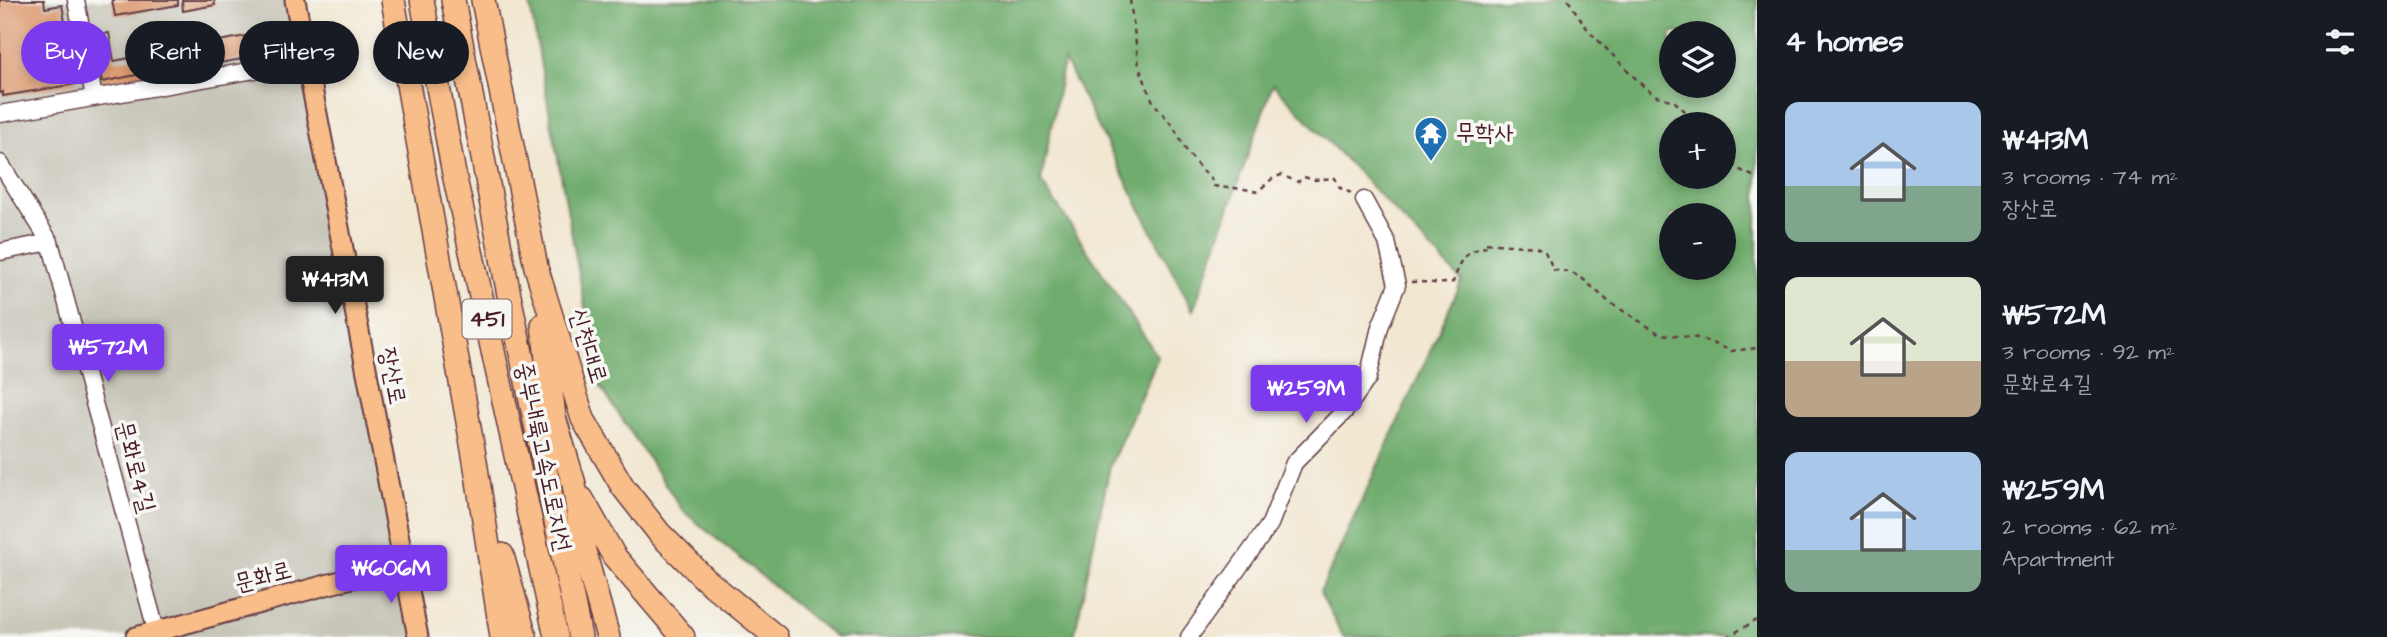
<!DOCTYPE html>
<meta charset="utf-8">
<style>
body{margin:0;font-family:"Architects Daughter","Poor Story",sans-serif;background:#242831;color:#f1f3f6;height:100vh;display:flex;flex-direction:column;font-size:26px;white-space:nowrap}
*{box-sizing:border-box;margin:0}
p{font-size:23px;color:#9ea1a6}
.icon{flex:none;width:38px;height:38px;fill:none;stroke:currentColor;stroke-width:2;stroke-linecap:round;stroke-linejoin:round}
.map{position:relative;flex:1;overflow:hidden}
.drawer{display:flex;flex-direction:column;background:#171b24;width:630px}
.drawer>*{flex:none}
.guide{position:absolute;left:21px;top:21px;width:665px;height:63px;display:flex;gap:14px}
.controls{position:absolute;left:1659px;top:21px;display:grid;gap:14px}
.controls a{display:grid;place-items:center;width:77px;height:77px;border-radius:50%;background:#171b24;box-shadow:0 4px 10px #0003;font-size:35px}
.price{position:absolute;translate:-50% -60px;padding:0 16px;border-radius:7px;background:#7c3aed;color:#fff;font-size:23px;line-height:46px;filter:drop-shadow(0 2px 4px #0008)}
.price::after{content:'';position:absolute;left:50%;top:42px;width:21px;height:16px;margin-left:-10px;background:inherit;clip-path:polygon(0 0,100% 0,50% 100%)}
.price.on{background:#222;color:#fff}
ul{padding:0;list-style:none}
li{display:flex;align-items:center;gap:21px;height:175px;padding:0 28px}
li span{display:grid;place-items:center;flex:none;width:196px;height:140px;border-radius:14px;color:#555}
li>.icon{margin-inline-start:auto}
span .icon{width:84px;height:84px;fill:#fffc;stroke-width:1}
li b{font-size:30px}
h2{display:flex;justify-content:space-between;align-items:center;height:84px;padding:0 28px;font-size:30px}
.chip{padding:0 24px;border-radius:32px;background:#171b24;box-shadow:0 4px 10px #0003;font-size:24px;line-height:63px}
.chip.on{background:#7c3aed;color:#fff}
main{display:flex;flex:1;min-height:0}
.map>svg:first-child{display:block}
</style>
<main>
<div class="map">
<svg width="1757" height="637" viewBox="0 0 1757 637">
<rect width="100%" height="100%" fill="#f6f6f2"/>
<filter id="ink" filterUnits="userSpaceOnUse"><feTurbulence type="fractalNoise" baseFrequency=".0143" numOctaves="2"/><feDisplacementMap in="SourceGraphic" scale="14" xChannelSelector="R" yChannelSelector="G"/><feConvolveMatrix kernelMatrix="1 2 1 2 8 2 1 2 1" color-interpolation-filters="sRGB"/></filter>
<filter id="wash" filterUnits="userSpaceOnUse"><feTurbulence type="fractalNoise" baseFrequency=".00686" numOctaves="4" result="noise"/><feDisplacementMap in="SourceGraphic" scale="28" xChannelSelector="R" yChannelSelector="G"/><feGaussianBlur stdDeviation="1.57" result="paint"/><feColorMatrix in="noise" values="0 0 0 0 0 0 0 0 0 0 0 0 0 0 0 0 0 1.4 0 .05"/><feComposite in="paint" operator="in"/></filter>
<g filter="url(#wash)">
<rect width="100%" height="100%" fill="#f2e7d1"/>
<path fill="#c7c5b8" d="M0,0H292L419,637H0Z"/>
<path fill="#6fac6d" stroke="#5c664c" stroke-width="2" fill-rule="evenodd" d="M529,0H1757V637H1343L1320,592L1462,281L1273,84L1193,311L1064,60L1041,181L1158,357L1110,466L1074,637H835L683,511L599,384ZM1671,33H1724V86H1671ZM1671,124H1724V177H1671ZM1671,215H1724V268H1671Z"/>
<g id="blocks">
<path fill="#db966b" d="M0,0H44L45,8L62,5L65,22L49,25L55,63L72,60L76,84L3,96V92L0,93Z
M112,0H178V5L115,16Z
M182,0H214L215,5L183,11Z
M288,28L292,50L170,72V68L102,82L93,36L109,33L114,61Z"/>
</g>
</g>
<g filter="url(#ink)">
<use href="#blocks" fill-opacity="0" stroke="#633d44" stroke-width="2"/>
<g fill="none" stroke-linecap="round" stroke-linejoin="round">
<defs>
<path id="minor" d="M76,0L94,98
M0,114L306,61
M0,163L50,242L158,637
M0,252L50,242
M1189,637L1270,524L1294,463L1345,411L1368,378L1380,327L1397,285L1387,242L1364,200"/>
<path id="major" d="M295,0L418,637
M136,637L403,564"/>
<path id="highway" d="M393,0L475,461L502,637
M422,0L454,174L556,637
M453,0L509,295L580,637
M483,0L536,267L583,419L623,487L660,534L705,579L776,637
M543,325L554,417L574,484L584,551L608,637
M582,499L614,556L683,637
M502,555L525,637"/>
</defs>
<use href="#minor" stroke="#633d44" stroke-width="19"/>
<use href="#major" stroke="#633d44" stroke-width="23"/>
<use href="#highway" stroke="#633d44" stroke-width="26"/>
<path stroke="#633d44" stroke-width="2.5" stroke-dasharray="5 5" stroke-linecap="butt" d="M1130,0L1139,66L1153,102L1173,126L1186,150L1202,171L1210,176L1214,186C1228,189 1243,187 1257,192L1273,178L1281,175L1298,182L1304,177L1314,180L1335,178L1340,188L1351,193
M1568,0L1588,30L1645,88L1657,96L1674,101L1699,124
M1724,157L1740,170L1757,178
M1411,282C1426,281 1439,285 1453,282C1461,262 1463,251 1486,247L1484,243L1537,247L1545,252L1554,270L1570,272L1583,279L1609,302L1660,334L1699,338L1732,351L1757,348
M1727,637L1757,620"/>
<use href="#minor" stroke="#fff" stroke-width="16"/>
<use href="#major" stroke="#f8bd89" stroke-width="19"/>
<use href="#highway" stroke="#f8bd89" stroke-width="23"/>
</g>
</g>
<defs>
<symbol id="temple-pin" viewBox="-11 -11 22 30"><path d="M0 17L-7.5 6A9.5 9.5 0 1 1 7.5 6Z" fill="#1f6fb2" stroke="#f6f6f2"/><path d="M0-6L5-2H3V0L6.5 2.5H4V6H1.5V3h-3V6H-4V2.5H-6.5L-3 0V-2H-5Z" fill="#fff"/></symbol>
</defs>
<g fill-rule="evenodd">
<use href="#temple-pin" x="1412" y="114" width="38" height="52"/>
</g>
<g text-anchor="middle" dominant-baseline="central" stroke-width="7" stroke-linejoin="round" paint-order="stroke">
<rect fill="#f6f6f2" stroke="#7e6067" stroke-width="2" x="462.5" y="299.5" width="49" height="39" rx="5"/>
<g font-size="23" font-weight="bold" fill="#4a1f2b">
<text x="487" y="319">451</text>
</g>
<g font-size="24" fill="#4a1f2b" stroke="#f6f6f2" text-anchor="start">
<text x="1456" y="133">무학사</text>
</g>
<g font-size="24" fill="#4a1f2b" stroke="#f6f6f2">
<text transform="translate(588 346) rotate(73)">신천대로</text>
<text transform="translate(392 376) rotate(79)">장산로</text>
<text transform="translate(543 457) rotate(78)">중부내륙고속도로지선</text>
<text transform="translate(135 467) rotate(75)">문화로4길</text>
<text transform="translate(263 577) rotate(-15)">문화로</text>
</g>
</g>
</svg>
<div class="controls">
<a><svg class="icon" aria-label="layers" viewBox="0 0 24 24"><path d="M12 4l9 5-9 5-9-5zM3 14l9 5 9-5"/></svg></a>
<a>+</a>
<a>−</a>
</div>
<b class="price on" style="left:335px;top:316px">₩413M</b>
<b class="price" style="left:108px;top:384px">₩572M</b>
<b class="price" style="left:1306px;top:425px">₩259M</b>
<b class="price" style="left:391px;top:605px">₩606M</b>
<div class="guide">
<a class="chip on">Buy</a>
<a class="chip">Rent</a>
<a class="chip">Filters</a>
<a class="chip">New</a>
</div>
</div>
<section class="drawer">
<h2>4 homes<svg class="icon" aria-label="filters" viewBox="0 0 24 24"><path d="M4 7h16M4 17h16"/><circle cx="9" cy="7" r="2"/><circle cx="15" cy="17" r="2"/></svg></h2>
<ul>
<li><span style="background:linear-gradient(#a9c7e8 60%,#7fa58c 0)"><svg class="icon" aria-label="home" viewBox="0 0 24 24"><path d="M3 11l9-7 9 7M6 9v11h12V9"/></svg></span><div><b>₩413M</b><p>3 rooms · 74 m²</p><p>장산로</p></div></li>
<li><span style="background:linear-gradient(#dfe7d0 60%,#b9a48a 0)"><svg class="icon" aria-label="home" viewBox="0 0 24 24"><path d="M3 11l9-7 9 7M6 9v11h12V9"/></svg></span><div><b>₩572M</b><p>3 rooms · 92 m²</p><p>문화로4길</p></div></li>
<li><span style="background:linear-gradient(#a9c7e8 70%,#7fa58c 0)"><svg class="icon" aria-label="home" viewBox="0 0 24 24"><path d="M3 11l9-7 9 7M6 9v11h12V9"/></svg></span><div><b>₩259M</b><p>2 rooms · 62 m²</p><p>Apartment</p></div></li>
</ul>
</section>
</main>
